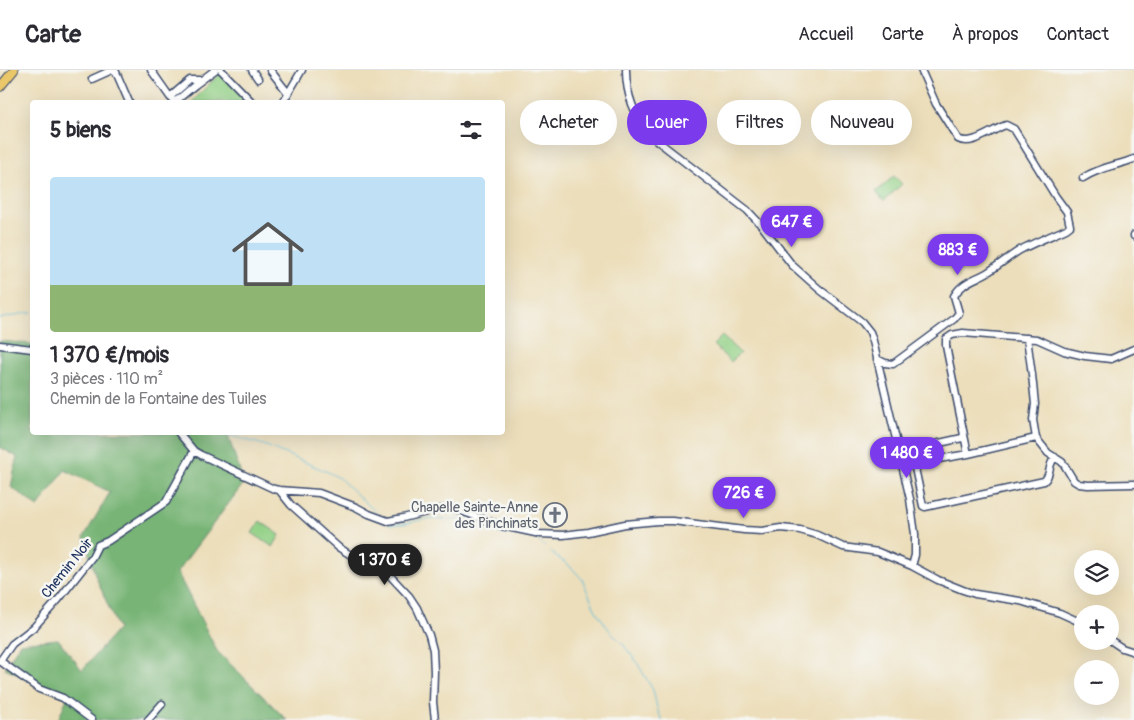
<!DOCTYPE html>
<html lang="fr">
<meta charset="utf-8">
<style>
body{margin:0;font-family:Pangolin,sans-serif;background:#f7f7f7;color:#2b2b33;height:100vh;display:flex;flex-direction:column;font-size:19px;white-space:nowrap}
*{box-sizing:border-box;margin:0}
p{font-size:16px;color:#7c7c81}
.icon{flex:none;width:28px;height:28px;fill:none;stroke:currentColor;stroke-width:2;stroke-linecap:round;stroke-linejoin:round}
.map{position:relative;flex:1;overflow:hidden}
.drawer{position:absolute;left:30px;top:30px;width:475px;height:335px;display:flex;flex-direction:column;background:#fff;border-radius:5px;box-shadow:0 5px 20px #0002}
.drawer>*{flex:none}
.hud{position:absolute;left:520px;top:30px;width:475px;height:45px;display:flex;gap:10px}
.buttons{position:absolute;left:1074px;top:480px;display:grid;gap:10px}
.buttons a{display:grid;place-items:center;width:45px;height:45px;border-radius:50%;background:#fff;box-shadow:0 5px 20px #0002;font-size:25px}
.price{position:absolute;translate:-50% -42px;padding:0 11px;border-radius:18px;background:#7c3aed;color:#fff;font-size:16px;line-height:32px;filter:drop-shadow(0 1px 2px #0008)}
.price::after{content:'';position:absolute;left:50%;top:30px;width:15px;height:11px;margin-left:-8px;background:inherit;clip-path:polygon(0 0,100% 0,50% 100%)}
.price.on{background:#222;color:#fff}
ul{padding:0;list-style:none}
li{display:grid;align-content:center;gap:10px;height:265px;padding:0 20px}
li span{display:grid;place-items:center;height:155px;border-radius:5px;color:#555}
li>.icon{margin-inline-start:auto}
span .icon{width:90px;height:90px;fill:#fffc;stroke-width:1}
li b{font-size:21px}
h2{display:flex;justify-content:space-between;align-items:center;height:60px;padding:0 20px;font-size:21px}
.chip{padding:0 18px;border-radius:22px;background:#fff;box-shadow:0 5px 20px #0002;font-size:18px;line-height:45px}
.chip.on{background:#7c3aed;color:#fff}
header{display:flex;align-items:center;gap:30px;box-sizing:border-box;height:70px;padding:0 25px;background:#fff;border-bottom:1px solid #e1e1e2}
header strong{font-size:24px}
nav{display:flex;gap:28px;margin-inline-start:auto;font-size:18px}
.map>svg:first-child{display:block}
</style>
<header>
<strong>Carte</strong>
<nav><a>Accueil</a><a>Carte</a><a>À propos</a><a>Contact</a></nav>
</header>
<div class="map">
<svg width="1134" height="650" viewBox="0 0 1134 650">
<rect width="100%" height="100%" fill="#f6f6f2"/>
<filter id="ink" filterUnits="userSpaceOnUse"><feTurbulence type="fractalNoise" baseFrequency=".02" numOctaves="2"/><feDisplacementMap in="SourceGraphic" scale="10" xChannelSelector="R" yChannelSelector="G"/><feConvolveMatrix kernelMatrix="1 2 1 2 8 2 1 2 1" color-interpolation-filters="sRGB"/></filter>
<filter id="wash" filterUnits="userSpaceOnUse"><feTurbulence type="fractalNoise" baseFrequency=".0096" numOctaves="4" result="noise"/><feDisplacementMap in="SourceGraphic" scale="20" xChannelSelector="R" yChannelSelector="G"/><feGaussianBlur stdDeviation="1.12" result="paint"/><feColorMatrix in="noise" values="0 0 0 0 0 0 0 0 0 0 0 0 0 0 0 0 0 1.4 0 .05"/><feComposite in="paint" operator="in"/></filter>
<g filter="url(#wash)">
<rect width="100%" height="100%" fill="#ecdeba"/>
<path fill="#94d288" stroke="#588073" d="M220,3L249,32H192Z
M894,106L902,114L884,131L876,122Z
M722,266L740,283L731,292L713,275Z
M260,451L280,465L273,477L252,463Z"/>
<path fill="#77b474" stroke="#497269" d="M0,271L32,274V362L227,363L244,413L177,502L217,581L287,650H58L67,628L5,598L20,573L58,569L82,600L118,559L96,507L84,467L110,422L65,400L38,437L11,417L17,387L0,377Z"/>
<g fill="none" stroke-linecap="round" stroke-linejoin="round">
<path stroke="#5dbcdb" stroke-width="1" d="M0,249L25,243L32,242
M217,362L264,375L328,402L339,408L377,443
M389,454H402L426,449L461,450L482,459L503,464H523L536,469L540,472L549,481L571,497L582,509L596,541L610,561L623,574L636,591L653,620L658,641L662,650"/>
</g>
</g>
<g filter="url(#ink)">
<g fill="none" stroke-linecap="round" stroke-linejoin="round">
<defs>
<path id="minor" d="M113,0L116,2L129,32
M151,0L170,27L173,30L176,31L195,15L215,0
M221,0L252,32
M252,0L258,9
M270,0L288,23
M626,0C626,25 635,47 651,66L747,140L762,156L792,195L819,219L862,252L870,262L873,271L910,429L915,464V485L912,496
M92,9L112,0
M170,27L190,10H200
M283,32L302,0
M1083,108C1100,97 1116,96 1134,89
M1134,165V166
M0,275L32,279
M877,289L885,293L893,294L954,249L959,243L954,226C963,211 975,210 988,202C999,195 1009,187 1020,180C1035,172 1051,166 1066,159L1070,156L1067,142L1056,127L1014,59L1006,55C993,59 972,77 958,69L936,34L921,0
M178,362L194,381L201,385L274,419L279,420L319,423L356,437L369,444L388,451L403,448L434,440L453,438L502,456L540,464L563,465L588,462L625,454L658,451H673L744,460L762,461L781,458L800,460L817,465L843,477L878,482L912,496L938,510L963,520L975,524L1020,531L1060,543L1082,553
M964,365L968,384
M1036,368L1048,383L1062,392L1065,396L1074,411L1079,414L1088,415L1134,414
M925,377L927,391L968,384L1036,368L1033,350L1035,334L1032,305L1027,268
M911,379L923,436L925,437L1044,411C1052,404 1047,396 1055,387
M899,382L962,368L964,365L946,276V269L952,265L963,263L1037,269L1064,281L1085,286L1111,289L1134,279
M279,420L291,435L338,477L357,489L380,495L409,526L417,538L429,565L433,580L434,602L433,632L435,650
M1110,570L1122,578L1134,582
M0,591L12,574L34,557L59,529L92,487L98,475L108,471L166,432L194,381
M0,591L39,619L63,628L92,650
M148,650L162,634"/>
<path id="major" d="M0,17L14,0"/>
</defs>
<use href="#minor" stroke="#3a496c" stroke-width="9"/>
<use href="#major" stroke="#3a496c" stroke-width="10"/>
<use href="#minor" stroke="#fff" stroke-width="6"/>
<use href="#major" stroke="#eac769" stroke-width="8"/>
</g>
</g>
<defs>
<symbol id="church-ring" viewBox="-11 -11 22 22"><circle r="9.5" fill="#f6f6f2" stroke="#6b7280" stroke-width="1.5"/><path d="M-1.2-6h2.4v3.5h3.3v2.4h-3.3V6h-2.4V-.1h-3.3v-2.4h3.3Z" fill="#6b7280"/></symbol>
</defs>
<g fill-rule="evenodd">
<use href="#church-ring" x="541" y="431" width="28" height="28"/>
</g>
<g text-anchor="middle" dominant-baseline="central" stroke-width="5" stroke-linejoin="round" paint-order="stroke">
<g font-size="14" fill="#5b616d" stroke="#f6f6f2" text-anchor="end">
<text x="538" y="437">Chapelle Sainte-Anne<tspan x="538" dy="16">des Pinchinats</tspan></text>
</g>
<g font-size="14" fill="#1b2f5e" stroke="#f6f6f2">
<text transform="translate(67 498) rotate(-51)">Chemin Noir</text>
</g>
</g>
</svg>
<div class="buttons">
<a><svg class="icon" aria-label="layers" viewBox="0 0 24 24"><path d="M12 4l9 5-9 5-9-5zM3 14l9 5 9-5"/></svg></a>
<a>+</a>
<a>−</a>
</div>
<b class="price" style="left:792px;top:178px">647 €</b>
<b class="price" style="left:958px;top:206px">883 €</b>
<b class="price" style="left:907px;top:409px">1 480 €</b>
<b class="price" style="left:744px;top:449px">726 €</b>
<b class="price on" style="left:385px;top:516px">1 370 €</b>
<div class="hud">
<a class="chip">Acheter</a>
<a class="chip on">Louer</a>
<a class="chip">Filtres</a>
<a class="chip">Nouveau</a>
</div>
<section class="drawer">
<h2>5 biens<svg class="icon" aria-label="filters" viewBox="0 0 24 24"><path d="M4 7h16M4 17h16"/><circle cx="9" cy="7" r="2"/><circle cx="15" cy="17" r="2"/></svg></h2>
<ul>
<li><span style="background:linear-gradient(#bfe0f5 70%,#8fb573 0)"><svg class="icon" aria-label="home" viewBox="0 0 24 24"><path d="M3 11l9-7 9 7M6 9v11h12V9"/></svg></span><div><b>1 370 €/mois</b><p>3 pièces · 110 m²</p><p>Chemin de la Fontaine des Tuiles</p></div></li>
</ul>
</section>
</div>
